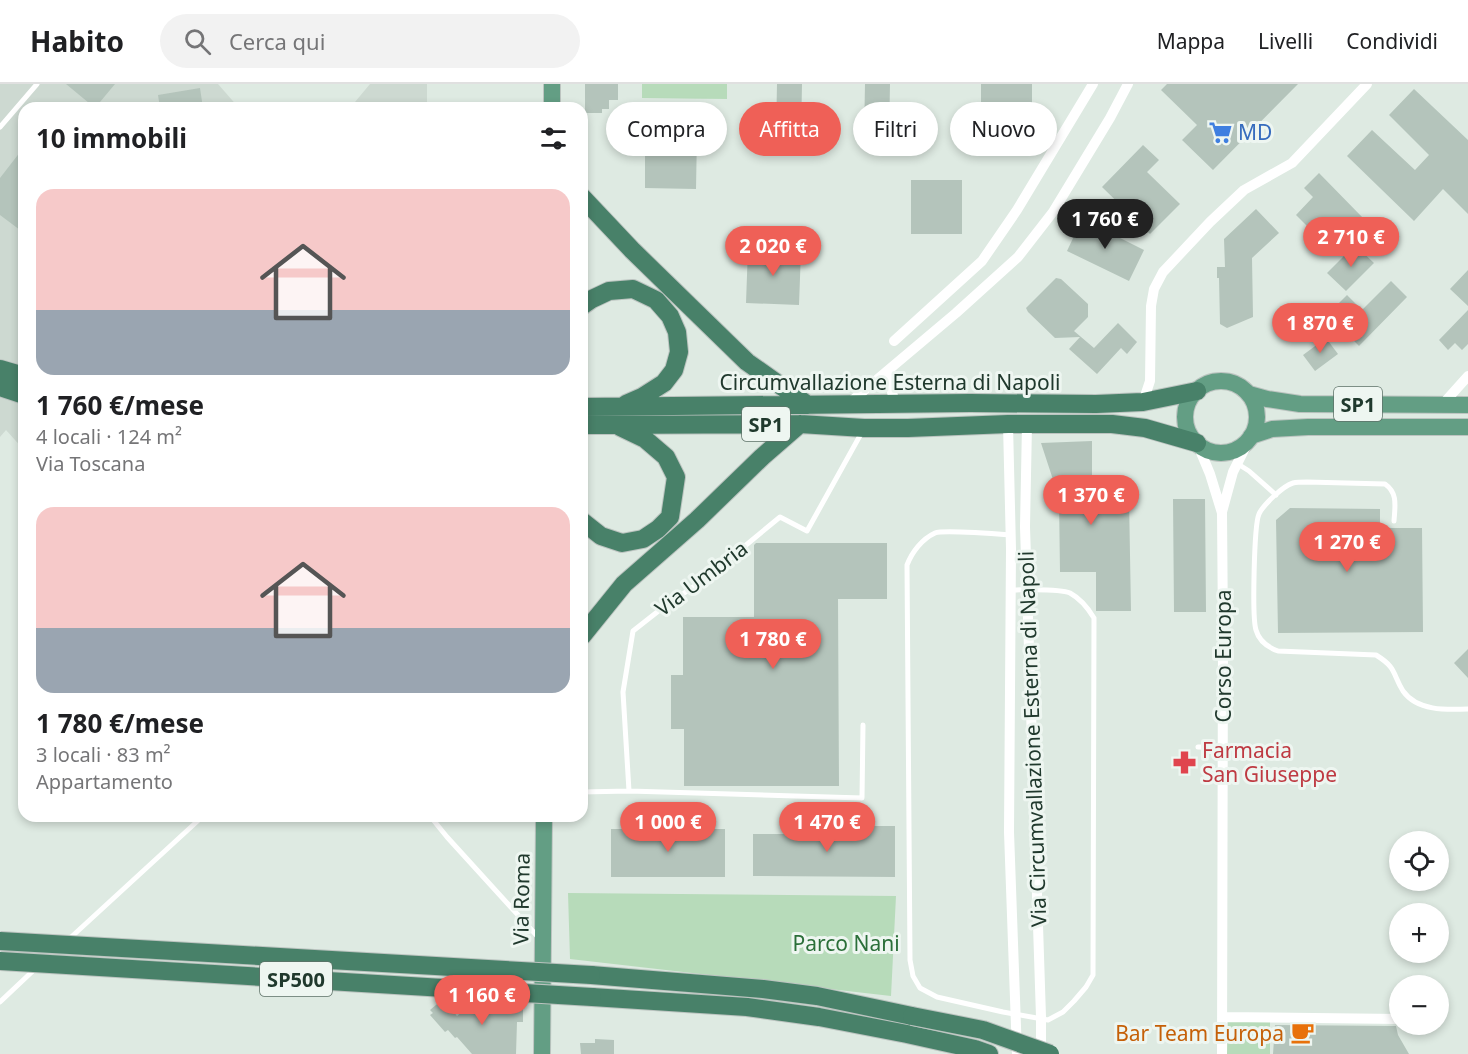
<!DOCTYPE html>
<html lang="it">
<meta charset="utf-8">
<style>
body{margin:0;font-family:"Noto Sans",sans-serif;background:#f2f2f2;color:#202124;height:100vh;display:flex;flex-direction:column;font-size:22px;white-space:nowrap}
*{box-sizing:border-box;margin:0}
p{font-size:20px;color:#757577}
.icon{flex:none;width:33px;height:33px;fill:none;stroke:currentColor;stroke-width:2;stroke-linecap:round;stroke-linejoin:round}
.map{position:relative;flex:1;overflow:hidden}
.sheet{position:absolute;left:18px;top:18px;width:570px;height:720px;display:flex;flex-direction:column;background:#fff;border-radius:18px;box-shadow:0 3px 9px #0003}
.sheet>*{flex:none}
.guide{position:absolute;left:606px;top:18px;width:570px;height:54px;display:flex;gap:12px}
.tools{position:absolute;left:1389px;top:747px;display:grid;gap:12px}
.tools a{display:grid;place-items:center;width:60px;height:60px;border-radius:50%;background:#fff;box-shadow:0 3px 9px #0003;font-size:30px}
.price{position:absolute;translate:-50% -51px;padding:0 14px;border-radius:21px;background:#ef6057;color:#fff;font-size:20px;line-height:39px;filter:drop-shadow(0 2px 3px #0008)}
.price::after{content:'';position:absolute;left:50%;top:36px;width:18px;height:14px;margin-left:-9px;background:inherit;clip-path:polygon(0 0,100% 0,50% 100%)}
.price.selected{background:#222;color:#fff}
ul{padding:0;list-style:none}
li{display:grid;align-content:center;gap:12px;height:318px;padding:0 18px}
li span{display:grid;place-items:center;height:186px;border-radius:18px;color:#555}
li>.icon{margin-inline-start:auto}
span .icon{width:108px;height:108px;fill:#fffc;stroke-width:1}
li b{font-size:26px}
h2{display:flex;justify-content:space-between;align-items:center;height:72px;padding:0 18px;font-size:26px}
.pill{padding:0 21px;border-radius:27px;background:#fff;box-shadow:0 3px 9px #0003;font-size:21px;line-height:54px}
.pill.selected{background:#ef6057;color:#fff}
header{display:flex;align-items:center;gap:36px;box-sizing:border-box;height:84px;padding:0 30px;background:#fff;border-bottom:2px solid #e0e0e0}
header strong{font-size:28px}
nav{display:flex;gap:33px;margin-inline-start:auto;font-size:21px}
.search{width:420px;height:54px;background:#f2f2f2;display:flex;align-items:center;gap:15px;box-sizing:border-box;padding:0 21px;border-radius:33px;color:#757577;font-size:22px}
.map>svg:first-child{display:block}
</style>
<header>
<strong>Habito</strong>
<div class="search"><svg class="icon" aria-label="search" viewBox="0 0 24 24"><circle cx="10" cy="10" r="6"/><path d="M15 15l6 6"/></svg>Cerca qui</div>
<nav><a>Mappa</a><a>Livelli</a><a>Condividi</a></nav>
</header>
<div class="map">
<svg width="1468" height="970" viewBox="0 0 1468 970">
<rect width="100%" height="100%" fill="#deeae2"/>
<path fill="#cdd9d1" d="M0,0H218L239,24H24V282L0,276Z
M370,0H427V24H350Z
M0,311L24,319V366L6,346L0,353Z"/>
<path fill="#b7dbba" d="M642,0H727V15L642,14Z
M568,809L896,812L891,912L570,875Z
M1228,937H1270V970H1227Z"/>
<path fill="#b4c4bb" d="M66,0H115L95,24Z
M585,0H618V16H609V25H602V29H585Z
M777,0H802L801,50H776Z
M865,0H890L889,53L864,52Z
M981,0H1032V43L981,42Z
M1167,0H1298L1213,86L1182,56L1197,41L1161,6Z
M200,4L203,24H160L158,11Z
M1414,5L1468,56V130L1443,105L1414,137L1347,72L1372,46L1415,86L1429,71L1389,31Z
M645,49L697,50L696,105L645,104Z
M1143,61L1159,76L1147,88L1180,120L1150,150L1102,103Z
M24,63V149L0,131V94Z
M1319,89L1363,134L1349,148L1339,139L1321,156L1296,131L1313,113L1304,104Z
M911,96H962V150H911Z
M1256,125L1279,149L1252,174L1253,233L1227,244L1220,240L1219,194H1217V183H1225L1224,155Z
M1082,135L1144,166L1129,197L1067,167Z
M1355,161L1374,179L1346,207L1327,189Z
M748,164L801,167L799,221L746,219Z
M1468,186V222L1450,205Z
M1056,194L1061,195L1088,220V233L1074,247L1094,264L1118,239L1137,258L1127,270L1121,264L1097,290L1069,265L1080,253L1055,254L1028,228L1026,224Z
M1391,197L1407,213L1359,262L1328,230L1347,211L1362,226Z
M1468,226V260L1462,266L1455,259L1448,266L1439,256Z
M1326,254L1338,270L1315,287L1303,271Z
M1092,357V414H1129L1131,527H1096V488H1060L1059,414L1041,359Z
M1173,415H1205L1206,528H1174Z
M1290,424L1380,425V444H1422L1423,548L1278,549L1276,436Z
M756,459H887V515H838L839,702H684V645H671V591H683V533H754V461Z
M1468,565V594L1454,579Z
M838,742H895V793L753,792V750H838Z
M611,745H725V793H611Z
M443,915L457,932L475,917L516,920L523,922V938H517L516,970H472L457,953L455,954L448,946L445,948L430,931L433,929L430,926Z
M1275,941L1396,942L1398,951L1409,970H1273Z
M595,955L614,956V970H581L580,959H595Z"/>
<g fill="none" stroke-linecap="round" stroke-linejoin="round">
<defs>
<path id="primary" d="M552,24V0
M1185 333a36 36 0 1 1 72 0a36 36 0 1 1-72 0Z
M1249,310L1267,315L1300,320L1468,321
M1251,352L1272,345L1308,343H1468
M542,970L544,732"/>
<path id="trunk" d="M582,113L632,166L747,278L808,321
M582,222L592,215L609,207L633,205L656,216L670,232L677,248L679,268L674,286L664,299L642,313L626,320
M0,285L24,292
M0,303L24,311
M582,323L970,319L1096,320L1143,318L1197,307
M582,341L800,340L864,344H908L1008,340H1112L1145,344L1197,359
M582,437L601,452L622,459L643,455L658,445L670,433L676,393L666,373L645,355L620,343
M582,552L624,500L697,436L762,373L800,340
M591,891L763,905L817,912L912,932
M592,913L747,923L819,933L907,950L975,965L989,970"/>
</defs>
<use href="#primary" stroke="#bcc4c0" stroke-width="18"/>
<use href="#trunk" stroke="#bcc4c0" stroke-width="20"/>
<path stroke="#fff" stroke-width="5" d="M0,43L37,0
M1238,380L1249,387L1276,411
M1394,437C1395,422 1398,409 1385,400L1307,398C1302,398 1297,398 1293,399C1283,402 1263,421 1259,430C1254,441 1252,534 1256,546C1259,557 1267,563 1278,567L1376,571C1397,584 1392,589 1403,607C1417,627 1446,626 1468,625
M1011,451C998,450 942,446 935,449C922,455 912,468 907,481L910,876L913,892L920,904L937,913L1003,928L1048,936L1063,928L1074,917L1086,903L1093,891L1094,534C1088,524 1081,515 1070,509C1059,504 1024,506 1011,506
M1198,663H1223
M629,707L623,608L633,547L661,525L706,494L780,433L807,447L862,348
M582,708L629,707L862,714L863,641
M430,732L447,753L539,854
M68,856L203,732
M0,918L36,884"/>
<path stroke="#fff" stroke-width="10" d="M894,257L982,177L1017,126L1093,0
M887,288L895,320
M1143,318L1150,297L1151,222L1154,205L1163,188L1210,138L1244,106L1292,79L1367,0
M848,320L956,229L1018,173L1053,128L1110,34L1128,0
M1442,321L1468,292
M1008,340L1011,465L1009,748L1017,970
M1027,340L1025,443L1041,933V970
M1197,359L1210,390L1222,429L1223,548L1222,970
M1222,428L1233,388L1251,352
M1222,933L1400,935"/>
<use href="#primary" stroke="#639e84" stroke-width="16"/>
<use href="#trunk" stroke="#488169" stroke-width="18"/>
<defs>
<path id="trunk-bridge" d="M0,857L591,891
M0,877L592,913
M912,932L983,946L1050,970"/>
</defs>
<use href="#trunk-bridge" stroke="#bcc4c0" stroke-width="20" stroke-linecap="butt"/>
<use href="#trunk-bridge" stroke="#488169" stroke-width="18"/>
</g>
<defs>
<symbol id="supermarket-bare" viewBox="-9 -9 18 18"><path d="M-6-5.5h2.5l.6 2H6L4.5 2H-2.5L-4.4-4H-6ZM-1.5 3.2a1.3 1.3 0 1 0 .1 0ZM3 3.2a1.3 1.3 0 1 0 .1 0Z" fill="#3f7fe0" stroke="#eef6f1" stroke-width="2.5" paint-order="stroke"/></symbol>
<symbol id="pharmacy-bare" viewBox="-9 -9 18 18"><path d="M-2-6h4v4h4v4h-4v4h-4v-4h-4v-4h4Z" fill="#e0444e" stroke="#eef6f1" stroke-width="2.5" paint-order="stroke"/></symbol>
<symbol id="cafe-bare" viewBox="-9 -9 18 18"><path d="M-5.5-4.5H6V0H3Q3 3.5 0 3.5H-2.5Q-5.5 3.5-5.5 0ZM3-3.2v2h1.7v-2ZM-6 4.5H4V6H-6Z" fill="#e8710a" stroke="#eef6f1" stroke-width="2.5" paint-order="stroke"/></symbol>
</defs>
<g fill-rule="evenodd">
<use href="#supermarket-bare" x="1204" y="32" width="33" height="33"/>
<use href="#pharmacy-bare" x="1168" y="662" width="33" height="33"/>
<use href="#cafe-bare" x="1286" y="932" width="33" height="33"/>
</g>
<g text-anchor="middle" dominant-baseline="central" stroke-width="6" stroke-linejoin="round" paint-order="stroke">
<g fill="#eef6f1" stroke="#5e7268" stroke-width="1.5">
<rect x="1334" y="303" width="48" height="34" rx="4.5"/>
<rect x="742" y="323" width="48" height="34" rx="4.5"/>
<rect x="260" y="878" width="72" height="34" rx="4.5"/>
</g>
<g font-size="20" font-weight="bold" fill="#20392d">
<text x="1358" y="320">SP1</text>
<text x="766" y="340">SP1</text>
<text x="296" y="895">SP500</text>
</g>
<g font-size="21" fill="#366cbe" stroke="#eef6f1" text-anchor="start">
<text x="1238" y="48">MD</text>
</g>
<g font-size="21" fill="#20392d" stroke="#eef6f1">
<text x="890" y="298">Circumvallazione Esterna di Napoli</text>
<text transform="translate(701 494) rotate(-37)">Via Umbria</text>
<text transform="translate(1223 572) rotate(-90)">Corso Europa</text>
<text transform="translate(1032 655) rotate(-92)">Via Circumvallazione Esterna di Napoli</text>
<text transform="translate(521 815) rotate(-89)">Via Roma</text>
</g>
<g font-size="21" fill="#be3a42" stroke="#eef6f1" text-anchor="start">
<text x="1202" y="666">Farmacia<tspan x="1202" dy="24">San Giuseppe</tspan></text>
</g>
<g font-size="21" fill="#2b6f39" stroke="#eef6f1">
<text x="846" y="859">Parco Nani</text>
</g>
<g font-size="21" fill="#c56008" stroke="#eef6f1" text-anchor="end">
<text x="1284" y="949">Bar Team Europa</text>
</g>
</g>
</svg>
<div class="tools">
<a><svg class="icon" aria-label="locate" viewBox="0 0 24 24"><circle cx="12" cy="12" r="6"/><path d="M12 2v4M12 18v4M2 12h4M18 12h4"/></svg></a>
<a>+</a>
<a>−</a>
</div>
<b class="price selected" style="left:1105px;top:166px">1 760 €</b>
<b class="price" style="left:1351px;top:184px">2 710 €</b>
<b class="price" style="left:773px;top:193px">2 020 €</b>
<b class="price" style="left:1320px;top:270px">1 870 €</b>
<b class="price" style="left:1091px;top:442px">1 370 €</b>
<b class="price" style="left:1347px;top:489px">1 270 €</b>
<b class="price" style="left:773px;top:586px">1 780 €</b>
<b class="price" style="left:668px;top:769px">1 000 €</b>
<b class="price" style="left:827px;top:769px">1 470 €</b>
<b class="price" style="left:482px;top:942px">1 160 €</b>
<div class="guide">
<a class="pill">Compra</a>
<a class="pill selected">Affitta</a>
<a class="pill">Filtri</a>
<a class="pill">Nuovo</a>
</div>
<section class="sheet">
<h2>10 immobili<svg class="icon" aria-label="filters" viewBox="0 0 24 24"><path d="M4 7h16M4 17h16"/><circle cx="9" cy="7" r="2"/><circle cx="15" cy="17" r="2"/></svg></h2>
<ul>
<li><span style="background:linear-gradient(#f6c9c9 65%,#9aa5b1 0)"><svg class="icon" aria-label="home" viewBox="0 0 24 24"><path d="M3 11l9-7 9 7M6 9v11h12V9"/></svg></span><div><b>1 760 €/mese</b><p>4 locali · 124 m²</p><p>Via Toscana</p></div></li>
<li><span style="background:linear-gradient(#f6c9c9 65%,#9aa5b1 0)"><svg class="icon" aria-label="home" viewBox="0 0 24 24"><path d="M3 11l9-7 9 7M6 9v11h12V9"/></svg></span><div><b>1 780 €/mese</b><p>3 locali · 83 m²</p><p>Appartamento</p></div></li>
</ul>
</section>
</div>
